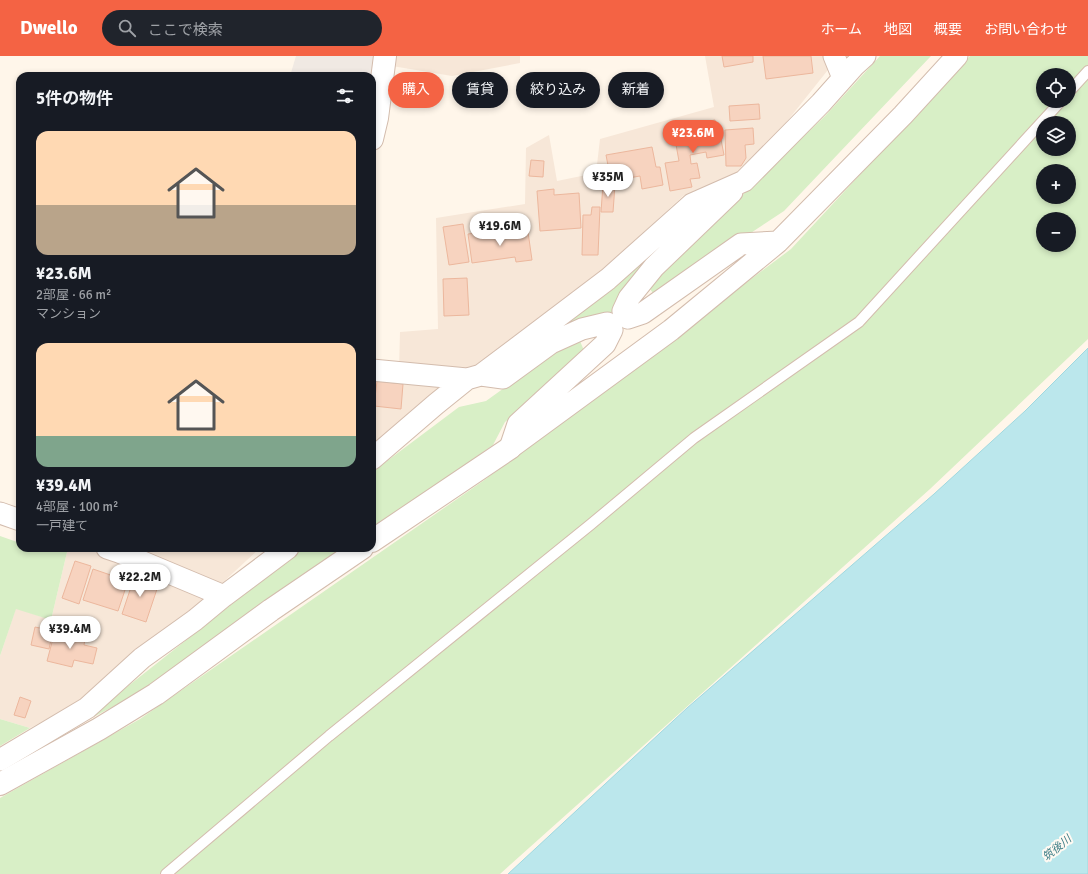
<!DOCTYPE html>
<html lang="ja">
<meta charset="utf-8">
<style>
body{margin:0;font-family:Signika,"Noto Sans JP",sans-serif;background:#20242c;color:#f1f3f6;height:100vh;display:flex;flex-direction:column;font-size:15px;white-space:nowrap}
*{box-sizing:border-box;margin:0}
p{font-size:13px;color:#9ea1a6}
.icon{flex:none;width:22px;height:22px;fill:none;stroke:currentColor;stroke-width:2;stroke-linecap:round;stroke-linejoin:round}
.map{position:relative;flex:1;overflow:hidden}
.details{position:absolute;left:16px;top:16px;width:360px;height:480px;display:flex;flex-direction:column;background:#171b24;border-radius:12px;box-shadow:0 2px 6px #0003}
.details>*{flex:none}
.hud{position:absolute;left:388px;top:16px;width:380px;height:36px;display:flex;gap:8px}
.controls{position:absolute;left:1036px;top:12px;display:grid;gap:8px}
.controls a{display:grid;place-items:center;width:40px;height:40px;border-radius:50%;background:#171b24;box-shadow:0 2px 6px #0003;font-size:20px}
.price{position:absolute;translate:-50% -34px;padding:0 9px;border-radius:14px;background:#fff;color:#222;font-size:13px;line-height:26px;filter:drop-shadow(0 1px 2px #0008)}
.price::after{content:'';position:absolute;left:50%;top:24px;width:12px;height:9px;margin-left:-6px;background:inherit;clip-path:polygon(0 0,100% 0,50% 100%)}
.price.active{background:#f46344;color:#fff}
ul{padding:0;list-style:none}
li{display:grid;align-content:center;gap:8px;height:212px;padding:0 20px}
li span{display:grid;place-items:center;height:124px;border-radius:12px;color:#555}
li>.icon{margin-inline-start:auto}
span .icon{width:72px;height:72px;fill:#fffc;stroke-width:1}
li b{font-size:17px}
h2{display:flex;justify-content:space-between;align-items:center;height:48px;padding:0 20px;font-size:17px}
.tag{padding:0 14px;border-radius:18px;background:#171b24;box-shadow:0 2px 6px #0003;font-size:14px;line-height:36px}
.tag.active{background:#f46344;color:#fff}
header{display:flex;align-items:center;gap:24px;box-sizing:border-box;height:56px;padding:0 20px;background:#f46344;color:#fff}
header strong{font-size:19px}
nav{display:flex;gap:22px;margin-inline-start:auto;font-size:14px}
.search{width:280px;height:36px;background:#20242c;display:flex;align-items:center;gap:10px;box-sizing:border-box;padding:0 14px;border-radius:22px;color:#9ea1a6;font-size:15px}
.map>svg:first-child{display:block}
</style>
<header>
<strong>Dwello</strong>
<div class="search"><svg class="icon" aria-label="search" viewBox="0 0 24 24"><circle cx="10" cy="10" r="6"/><path d="M15 15l6 6"/></svg>ここで検索</div>
<nav><a>ホーム</a><a>地図</a><a>概要</a><a>お問い合わせ</a></nav>
</header>
<div class="map">
<svg width="1088" height="818" viewBox="0 0 1088 818">
<rect width="100%" height="100%" fill="#fff6ea"/>
<path fill="#f7e7d8" d="M375,0H520V7L452,20L374,7Z
M705,0H839L749,113L683,140L554,258L465,317L372,396V309L399,314L400,276L438,273L436,162L525,148L526,92L549,79L557,125L596,117L600,83L714,51Z
M68,492H260L194,553L84,645L30,672L0,663V600L16,552L51,564Z"/>
<path fill="#f0e9e3" d="M296,0H375L371,20H290Z"/>
<path fill="#d8efc6" fill-rule="evenodd" d="M880,0H931L784,155L655,240L648,230L825,60Z
M970,0H1088V283L930,433L500,818H0V742L140,663L483,425L791,193ZM1043,19H1069V45H1043ZM1043,67H1069V93H1043ZM1043,115H1069V141H1043ZM1043,163H1069V189H1043Z
M672,180L611,257L538,285Z
M580,285L585,297L505,366L493,389L372,474V422L375,414L459,351L486,345L560,292Z
M0,480L20,487V492L35,493L36,492H68L51,564L16,553L0,600Z
M303,492H347L141,636L80,668Z
M0,663L30,672L0,690Z"/>
<path fill="#bbe7ec" stroke="#a0d8df" d="M1088,292V818H508L687,652L934,438L1025,355Z"/>
<path fill="#f7d3bf" stroke="#ecb79d" d="M722,0H753V6L724,11Z
M763,0H811L813,17L766,23Z
M759,48L760,63L730,65L729,50Z
M715,64L717,74L719,73L724,99L707,102L706,96L690,99L691,108L697,107L700,122L690,123L692,131L670,135L665,107L679,105L674,78L686,76V78L701,76L699,67Z
M753,72L754,88L745,89L746,102L741,110H726L725,74Z
M652,91L656,111H660L663,129L642,133L640,120L611,125L606,99Z
M531,104L544,105L543,121L529,120Z
M603,128L615,129L613,156H601Z
M554,133V139L579,137L581,172L540,175L537,135Z
M592,151H600L598,199H582L583,159H591Z
M463,168L469,206L449,209L443,171Z
M484,176L485,182L528,176L532,204L516,206L515,201L472,207L468,178Z
M467,222L469,259L444,260L443,223Z
M377,325L403,328L401,353L374,350Z
M75,505L91,510L79,548L62,542Z
M93,513L128,525L118,555L83,544Z
M135,519L159,527L146,566L122,558Z
M35,571L53,575L49,593L31,589Z
M55,575L85,583L84,589L97,592L93,608L74,604L72,611L47,605Z
M20,641L31,645L25,662L14,659Z"/>
<g fill="none" stroke-linecap="round" stroke-linejoin="round">
<defs>
<path id="service" d="M1069,36L1088,15
M166,818L329,680L590,469L694,382L859,266L1061,45"/>
<path id="minor" d="M834,0L843,22
M732,136L654,211L629,242L623,255L628,262L643,257L741,188L778,186
M372,314L467,323
M481,319L608,223L692,148L744,125L821,47L854,10L865,0
M510,392L671,274L778,186L903,59L957,0
M372,403L436,348L467,323L481,319L503,322L551,287L582,273L607,267L612,274L605,288L518,368L510,392
M0,457L20,464
M107,492L119,496L224,540
M0,704L87,652L142,602L195,564L224,540L288,492"/>
<path id="tertiary" d="M372,83L377,62L385,0
M372,485L510,392
M0,728L99,673L156,638L271,554L362,492"/>
</defs>
<use href="#service" stroke="#d3bcad" stroke-width="12"/>
<use href="#minor" stroke="#d3bcad" stroke-width="23"/>
<use href="#tertiary" stroke="#d3bcad" stroke-width="24"/>
<use href="#service" stroke="#fff" stroke-width="10"/>
<use href="#minor" stroke="#fff" stroke-width="21"/>
<use href="#tertiary" stroke="#fff" stroke-width="22"/>
</g>
<g text-anchor="middle" dominant-baseline="central" stroke-width="4" stroke-linejoin="round" paint-order="stroke">
<g font-size="11" font-style="italic" fill="#3a7b84" stroke="#fffaf3">
<text transform="translate(1057 792) rotate(-40)">筑後川</text>
</g>
</g>
</svg>
<div class="controls">
<a><svg class="icon" aria-label="locate" viewBox="0 0 24 24"><circle cx="12" cy="12" r="6"/><path d="M12 2v4M12 18v4M2 12h4M18 12h4"/></svg></a>
<a><svg class="icon" aria-label="layers" viewBox="0 0 24 24"><path d="M12 4l9 5-9 5-9-5zM3 14l9 5 9-5"/></svg></a>
<a>+</a>
<a>−</a>
</div>
<b class="price active" style="left:693px;top:98px">¥23.6M</b>
<b class="price" style="left:608px;top:142px">¥35M</b>
<b class="price" style="left:500px;top:191px">¥19.6M</b>
<b class="price" style="left:140px;top:542px">¥22.2M</b>
<b class="price" style="left:70px;top:594px">¥39.4M</b>
<div class="hud">
<a class="tag active">購入</a>
<a class="tag">賃貸</a>
<a class="tag">絞り込み</a>
<a class="tag">新着</a>
</div>
<section class="details">
<h2>5件の物件<svg class="icon" aria-label="filters" viewBox="0 0 24 24"><path d="M4 7h16M4 17h16"/><circle cx="9" cy="7" r="2"/><circle cx="15" cy="17" r="2"/></svg></h2>
<ul>
<li><span style="background:linear-gradient(#ffd9b3 60%,#b9a48a 0)"><svg class="icon" aria-label="home" viewBox="0 0 24 24"><path d="M3 11l9-7 9 7M6 9v11h12V9"/></svg></span><div><b>¥23.6M</b><p>2部屋 · 66 m²</p><p>マンション</p></div></li>
<li><span style="background:linear-gradient(#ffd9b3 75%,#7fa58c 0)"><svg class="icon" aria-label="home" viewBox="0 0 24 24"><path d="M3 11l9-7 9 7M6 9v11h12V9"/></svg></span><div><b>¥39.4M</b><p>4部屋 · 100 m²</p><p>一戸建て</p></div></li>
</ul>
</section>
</div>
